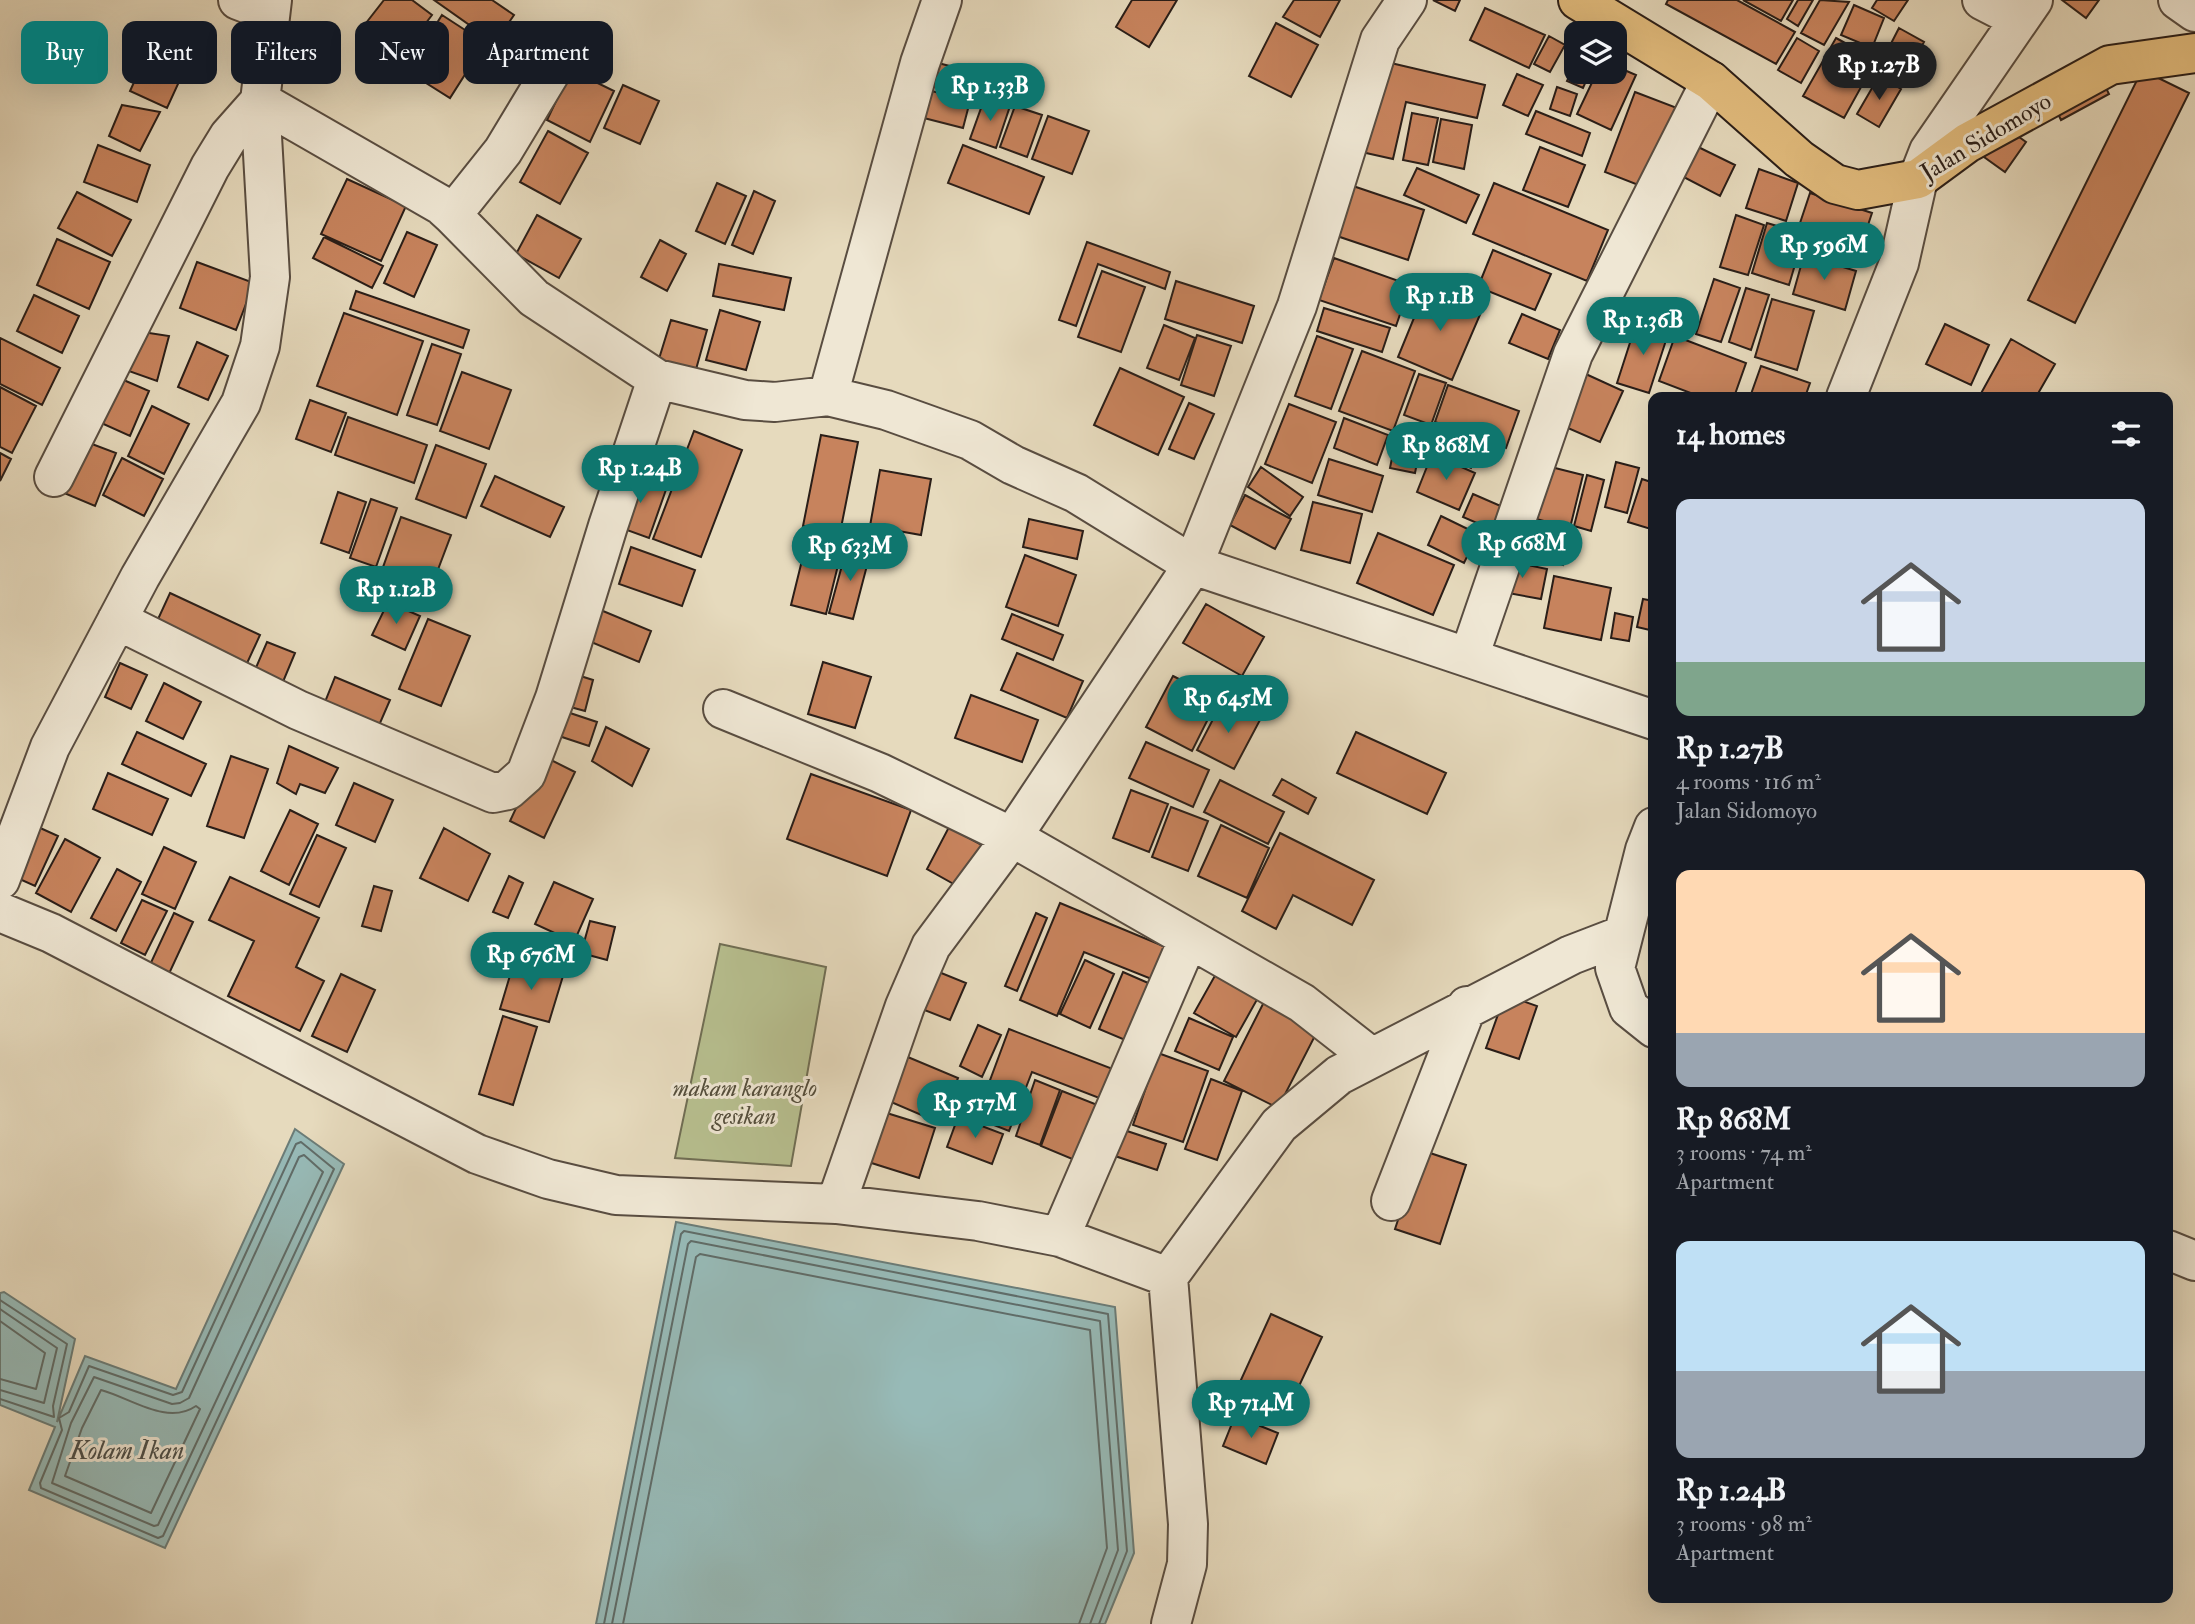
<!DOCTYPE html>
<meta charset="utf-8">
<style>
body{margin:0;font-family:"IM FELL Double Pica",serif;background:#20242c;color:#f1f3f6;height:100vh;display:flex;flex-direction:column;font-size:26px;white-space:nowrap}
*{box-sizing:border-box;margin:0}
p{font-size:23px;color:#9ea1a6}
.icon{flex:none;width:38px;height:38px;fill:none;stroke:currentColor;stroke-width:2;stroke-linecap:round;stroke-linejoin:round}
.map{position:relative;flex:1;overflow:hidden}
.details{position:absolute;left:1648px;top:392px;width:525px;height:1211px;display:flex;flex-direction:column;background:#171b24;border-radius:14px;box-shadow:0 7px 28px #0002}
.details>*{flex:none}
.top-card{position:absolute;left:21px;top:21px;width:665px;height:63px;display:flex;gap:14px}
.buttons{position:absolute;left:1564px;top:21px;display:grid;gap:14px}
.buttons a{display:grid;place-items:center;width:63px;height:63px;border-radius:14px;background:#171b24;box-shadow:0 7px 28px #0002;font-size:35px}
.price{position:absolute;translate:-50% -60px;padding:0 16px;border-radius:24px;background:#0f766e;color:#fff;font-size:23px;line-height:46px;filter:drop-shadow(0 2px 4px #0008)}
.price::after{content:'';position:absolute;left:50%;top:42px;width:21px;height:16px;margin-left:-10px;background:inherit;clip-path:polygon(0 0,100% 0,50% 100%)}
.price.active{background:#222;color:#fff}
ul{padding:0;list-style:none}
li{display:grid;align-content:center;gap:14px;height:371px;padding:0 28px}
li span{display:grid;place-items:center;height:217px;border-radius:14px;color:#555}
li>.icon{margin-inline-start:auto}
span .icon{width:126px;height:126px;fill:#fffc;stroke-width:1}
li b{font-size:30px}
h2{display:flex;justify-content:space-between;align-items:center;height:84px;padding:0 28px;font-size:30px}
.chip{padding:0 24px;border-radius:14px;background:#171b24;box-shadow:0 7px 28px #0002;font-size:24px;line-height:63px}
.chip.active{background:#0f766e;color:#fff}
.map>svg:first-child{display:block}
</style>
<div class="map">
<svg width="2195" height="1624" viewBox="0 0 2195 1624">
<rect width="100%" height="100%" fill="#e6dabd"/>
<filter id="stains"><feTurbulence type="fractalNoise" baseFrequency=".00286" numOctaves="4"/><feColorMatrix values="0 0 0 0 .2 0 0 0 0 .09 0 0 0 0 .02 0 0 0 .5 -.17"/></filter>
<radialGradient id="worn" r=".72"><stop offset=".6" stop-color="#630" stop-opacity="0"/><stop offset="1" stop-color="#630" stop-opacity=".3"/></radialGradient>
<path fill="#b7bf8f" stroke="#706e54" stroke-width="2" d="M720,944L826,967L791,1166L675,1158Z"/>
<path fill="#97bab7" stroke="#6b7c77" stroke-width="2" d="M295,1129L344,1164L165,1548L29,1490L55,1427L0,1405V1293L4,1292L75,1339L57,1422L85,1356L176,1389Z
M676,1222L1115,1307L1134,1553L1105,1624H596Z"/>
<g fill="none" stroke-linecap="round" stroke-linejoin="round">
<path stroke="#606c68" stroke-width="2" d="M301,1142L334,1169L163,1536L158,1538L41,1488L40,1483L62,1430L59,1418L69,1412L89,1366L173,1395L182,1392L296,1144Z
M304,1155L323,1172L158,1525L154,1526L52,1483L71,1423L94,1377L172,1404L180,1403L189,1398L299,1157Z
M0,1300L67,1344L53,1406L54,1417L0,1399
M0,1309L57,1348L44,1403L0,1390
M0,1321L45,1353L36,1389L0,1379
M101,1390C131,1398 167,1426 196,1406L200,1409L151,1513L65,1476L82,1428Z
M604,1624L681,1234L684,1231L1108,1314L1127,1551L1099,1624
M612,1624L688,1244L691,1241L1100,1321L1118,1550L1090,1624
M623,1624L696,1257L700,1254L1090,1330L1107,1548L1079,1624"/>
</g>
<path fill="#c7835d" stroke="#2a1e18" stroke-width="2" d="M384,0H412L432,15L397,61L359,32Z
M434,0H492L514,15L495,43Z
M1132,0H1177L1149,47L1116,27Z
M1294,0H1340L1320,37L1283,17Z
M1433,0H1460L1455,11Z
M1668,0H1737L1795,32L1776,64L1666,4Z
M1743,0H1793L1781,21Z
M1798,0H1813L1798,26L1787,19Z
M1820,0L1849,2L1824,45L1801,33Z
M1877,0H1908L1894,21L1872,8Z
M2062,0H2099L2086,18Z
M1854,5L1884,18L1872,48L1841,35Z
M1485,8L1545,35L1529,68L1470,40Z
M442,15L485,43L450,98L407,71Z
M1276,23L1318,45L1291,97L1249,76Z
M1899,28L1924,42L1905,76L1881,63Z
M1549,36L1565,45L1550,72L1534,64Z
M1797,38L1819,51L1801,83L1778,70Z
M1836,38L1876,60L1844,118L1803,96Z
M152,43L189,60L167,108L130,91Z
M1378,60L1485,85L1477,118L1406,102L1393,159L1357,151Z
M1577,60V72H1590L1583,88L1567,81Z
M938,63L981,74L976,96L933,84Z
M1615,66L1636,75L1611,130L1577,114L1597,72H1615Z
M571,70L614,91L590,142L547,120Z
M2142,70L2189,93L2075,323L2028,300Z
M1517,74L1543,85L1528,116L1503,105Z
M1879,76L1901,89L1879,127L1857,114Z
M2100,76L2109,94L2061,120L2052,101Z
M623,85L659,101L640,144L604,128Z
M1557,87L1577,94L1570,116L1550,109Z
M924,89L970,101L963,128L916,116Z
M1635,92L1677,108L1646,188L1605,172Z
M985,97L1010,106L996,148L970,139Z
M122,105L160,112L140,151L109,136Z
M1015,106L1042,115L1027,157L1000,147Z
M1536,111L1590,133L1582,156L1526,134Z
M1412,113L1438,118L1428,165L1403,160Z
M1048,116L1089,131L1072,174L1032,159Z
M1441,119L1472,125L1464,169L1433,162Z
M2005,127L2026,142L2005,172L1984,157Z
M548,131L588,153L560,204L520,182Z
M1688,142L1735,165L1720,196L1674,172Z
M98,145L150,165L137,202L84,182Z
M963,145L1044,177L1029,214L948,183Z
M1540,147L1585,165L1568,207L1523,190Z
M1417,168L1479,195L1466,223L1404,195Z
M1759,169L1798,183L1786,221L1746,208Z
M347,179L406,206L381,261L321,234Z
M717,183L746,196L725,244L696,231Z
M1494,183L1608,230L1587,281L1473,234Z
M1353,186L1424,210L1408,260L1337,236Z
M754,191L775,201L753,254L732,245Z
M77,192L131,220L112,256L58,228Z
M1810,193L1872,213L1861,246L1799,226Z
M537,215L581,239L559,278L516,254Z
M1736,215L1764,225L1748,275L1720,267Z
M1767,223L1804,234L1789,285L1752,273Z
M407,232L437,245L414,297L384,283Z
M324,237L383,266L372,288L313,258Z
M57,239L110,262L89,309L37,285Z
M660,240L686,254L667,291L641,277Z
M1087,242L1170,272L1165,289L1098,264L1076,326L1059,320Z
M1493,250L1551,274L1535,310L1478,287Z
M1804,255L1856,271L1845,310L1793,294Z
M1334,258L1410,285L1396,326L1319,300Z
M197,262L254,283L236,330L180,308Z
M719,264L791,278L784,310L713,296Z
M1102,271L1145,287L1121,352L1078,337Z
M1714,279L1740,288L1721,342L1696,334Z
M1176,281L1254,306L1242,343L1165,319Z
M1427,286L1482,310L1452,380L1398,357Z
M1746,288L1769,295L1751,350L1729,342Z
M356,291L469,330L463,348L350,309Z
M34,295L79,316L62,353L17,331Z
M1772,299L1814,311L1797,370L1755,357Z
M1324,308L1390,328L1382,352L1317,331Z
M720,310L760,322L746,370L706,360Z
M344,313L423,341L397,415L317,386Z
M1522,314L1560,330L1548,359L1509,343Z
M671,320L707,330L695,373L658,362Z
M1637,321L1669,331L1649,393L1617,383Z
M1945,324L1989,345L1971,385L1926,364Z
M1164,325L1195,338L1179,380L1147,368Z
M136,331L169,336L157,381L123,369Z
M1197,335L1231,346L1214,396L1181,385Z
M1317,336L1353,349L1331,409L1295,396Z
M1675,336L1746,363L1734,397H1701L1659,381Z
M0,338L60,368L42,405L0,384Z
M2011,339L2055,364L2036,397H1979Z
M197,342L228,356L208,400L178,387Z
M432,344L461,354L437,425L407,415Z
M1362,351L1415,371L1393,431L1339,411Z
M1761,366L1810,383L1805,397H1750Z
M1120,368L1184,397L1158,455L1094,425Z
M1577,370L1623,391L1600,442L1554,422Z
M462,372L511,390L489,449L440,431Z
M1419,374L1446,383L1431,425L1404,415Z
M119,378L149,391L130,436L99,422Z
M1448,385L1519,411L1506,448L1435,422Z
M0,387L36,406L12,453L0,447Z
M310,400L346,413L331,452L296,439Z
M1189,403L1214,414L1194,459L1169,449Z
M1289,404L1336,422L1312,483L1265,464Z
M152,406L189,424L164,474L128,456Z
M348,417L427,445L414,483L335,455Z
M1344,418L1388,435L1377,465L1334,448Z
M694,431L742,450L701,557L653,539Z
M821,435L858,442L840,533L803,526Z
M84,441L116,453L95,506L64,493Z
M1454,441L1478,453L1471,468L1446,456Z
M1395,443L1420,448L1415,473L1390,468Z
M436,445L486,464L466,518L416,499Z
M0,453L11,459L0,481Z
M1432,454L1475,473L1459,510L1417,492Z
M122,458L163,479L144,516L103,495Z
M1329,459L1383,476L1372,512L1318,495Z
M1616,462L1639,468L1627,513L1605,507Z
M1539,464L1583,475L1570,528L1525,516Z
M1261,467L1303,497L1290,516L1248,487Z
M880,470L931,479L921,535L870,526Z
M631,472L668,484L649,538L613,525Z
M1587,475L1604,480L1591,531L1574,526Z
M495,476L564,507L550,537L481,506Z
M1642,479L1654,483V530L1628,522Z
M338,492L366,502L349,553L321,543Z
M1473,494L1503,507L1493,530L1463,517Z
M1245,495L1291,519L1275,549L1230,525Z
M371,499L397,508L376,567L350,558Z
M1313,502L1362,514L1350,563L1301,550Z
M1441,516L1478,534L1464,563L1428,545Z
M401,517L451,535L431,588L382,570Z
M1029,519L1083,531L1077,559L1023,547Z
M1526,521L1571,533L1563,565L1517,554Z
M1378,533L1454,565L1433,615L1357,583Z
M808,536L843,545L826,614L791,605Z
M631,547L695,570L682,606L619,584Z
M847,547L870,554L853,619L829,613Z
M1025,555L1076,575L1058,626L1006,607Z
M1503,560L1547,569L1541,599L1497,591Z
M1554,576L1611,588L1601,640L1544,628Z
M170,593L260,635L243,672L153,630Z
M1643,599L1654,601V631L1637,627Z
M388,602L420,616L405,650L372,635Z
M1206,604L1264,637L1242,676L1183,643Z
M591,606L651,631L639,662L579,637Z
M1615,613L1633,617L1629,641L1611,638Z
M1012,614L1063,635L1053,660L1002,639Z
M428,619L470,636L441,706L399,689Z
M267,642L295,653L280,689L252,677Z
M1017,653L1083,681L1067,718L1001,690Z
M823,662L871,677L855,728L808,714Z
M120,663L147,675L131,709L105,697Z
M571,673L593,680L585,711L563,705Z
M1173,676L1218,699L1192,751L1146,727Z
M335,677L390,700L377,730L323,707Z
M164,683L201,702L183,739L146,721Z
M971,695L1038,720L1022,762L955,738Z
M1223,700L1260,720L1234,769L1197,750Z
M555,708L597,722L589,746L547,732Z
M606,727L649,749L632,786L592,761Z
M137,732L206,764L191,796L122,764Z
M1356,732L1446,773L1427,814L1337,773Z
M1146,742L1209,770L1193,807L1129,778Z
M289,746L338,768L325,793L300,784L296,794L277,783Z
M541,755L575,772L544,838L510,821Z
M231,756L268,769L244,838L207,826Z
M108,773L168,799L152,835L93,809Z
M811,774L911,810L887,876L787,839Z
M1282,779L1316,798L1308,814L1273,795Z
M1220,780L1284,812L1268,844L1204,812Z
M354,783L393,800L375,842L336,825Z
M1131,790L1168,804L1149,852L1113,838Z
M1171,807L1208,821L1188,871L1152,857Z
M290,810L318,824L289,885L261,871Z
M1221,825L1269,848L1247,898L1198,876Z
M38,827L58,836L35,886L15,877Z
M949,827L982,845L959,887L927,869Z
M444,828L490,854L468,901L420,878Z
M1280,833L1374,880L1352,925L1293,895L1276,929L1242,911Z
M317,835L346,848L319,907L290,894Z
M65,839L100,858L71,912L36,893Z
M164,847L196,862L175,909L142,894Z
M117,869L141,882L116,931L91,918Z
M509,876L523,883L508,918L493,912Z
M230,877L319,918L296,967L324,981L300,1031L228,996L254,941L209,920Z
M554,882L593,899L574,942L535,924Z
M374,886L392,891L381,931L362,926Z
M142,900L167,911L145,955L121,943Z
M1060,903L1173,950L1159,982L1084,952L1057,1016L1020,1000Z
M174,913L193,922L167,978L148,969Z
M1036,913L1047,918L1017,991L1005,986Z
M590,921L615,927L607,960L581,953Z
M528,935L570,946L564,969L523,958Z
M1085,960L1114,974L1090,1028L1060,1014Z
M514,962L563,976L549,1022L500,1009Z
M924,966L966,983L950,1020L909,1004Z
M1123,972L1162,989L1137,1045L1099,1029Z
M1217,972L1259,996L1236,1037L1194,1013Z
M341,974L375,990L347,1052L312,1036Z
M1505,995L1537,1006L1519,1059L1486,1048Z
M1266,998L1320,1026L1278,1108L1224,1081Z
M503,1016L537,1027L513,1105L479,1094Z
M1189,1018L1233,1037L1219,1070L1175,1051Z
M978,1025L1001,1035L982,1077L960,1066Z
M1009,1029L1118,1071L1107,1101L1032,1072L1009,1131L976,1118Z
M1158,1053L1208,1071L1183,1142L1133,1125Z
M903,1055L958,1078L940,1123L884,1099Z
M1211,1079L1242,1091L1217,1160L1185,1149Z
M1035,1080L1060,1090L1040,1145L1016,1136Z
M1062,1091L1100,1106L1077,1161L1041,1146Z
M877,1110L935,1128L919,1178L862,1160Z
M958,1117L1003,1134L992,1164L947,1147Z
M1124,1130L1166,1144L1157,1170L1115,1156Z
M1421,1150L1466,1165L1440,1244L1395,1229Z
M1271,1314L1322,1337L1285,1416L1235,1393Z
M1235,1416L1278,1433L1266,1464L1223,1446Z"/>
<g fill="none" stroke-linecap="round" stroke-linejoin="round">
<defs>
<path id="minor" d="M238,0L269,12
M1407,0L1380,40L1297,306L1193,565L1654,720
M1982,0L2019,19
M2178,0L2195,12
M452,215L534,298L657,379L745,400L775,402L828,396L886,410L970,440L1013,465L1076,493L1193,565L1012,837L1302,1003L1371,1057
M828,396L920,63L942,0
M1846,397L1899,263L1918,179L1929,151L2033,0
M54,477L210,167L229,136L260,101L441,205L452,215L503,151L564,50
M117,620L298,710L493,793L508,790L526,774L555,698L608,526L657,379
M1469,657L1573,354L1711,81
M723,709L880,773L1012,837L931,946L905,1006L836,1204
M1654,827L1645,850L1615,968L1629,1008L1654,1028
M0,880L50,747L140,577L241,403L260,346L270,277L260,101L272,0
M0,912L51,933L477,1154L548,1179L616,1195L836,1204L978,1221L1060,1237L1168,1277
M1391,1201L1467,1006
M1060,1237L1188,940
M2168,1250L2195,1261
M1171,1624L1187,1564L1188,1524L1168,1277L1279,1125L1339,1075L1571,955L1623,935"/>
<path id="major" d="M1578,0L1711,81L1799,159L1835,184L1858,190L1918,179L1967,143L2110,65L2195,53"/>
</defs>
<use href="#minor" stroke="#594d41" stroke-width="42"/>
<use href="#major" stroke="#2a1e18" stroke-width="42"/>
<use href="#minor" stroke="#efe7d4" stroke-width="38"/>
<use href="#major" stroke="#e3bd7e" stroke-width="38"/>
</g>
<g text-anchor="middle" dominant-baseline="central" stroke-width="6" stroke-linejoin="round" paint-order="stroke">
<g font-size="24" fill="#2a1e18" stroke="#efe7d4">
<text transform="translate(1986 137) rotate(-31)">Jalan Sidomoyo</text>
</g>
<g font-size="24" font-style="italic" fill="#544e3c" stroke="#efe7d4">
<text x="745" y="1088">makam karanglo<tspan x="745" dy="28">gesikan</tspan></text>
</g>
<g font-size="26" font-style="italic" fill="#4b4d48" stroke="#efe7d4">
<text x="127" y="1451">Kolam Ikan</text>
</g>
</g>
<rect width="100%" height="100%" filter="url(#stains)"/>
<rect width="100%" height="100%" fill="url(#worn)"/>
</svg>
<div class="buttons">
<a><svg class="icon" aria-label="layers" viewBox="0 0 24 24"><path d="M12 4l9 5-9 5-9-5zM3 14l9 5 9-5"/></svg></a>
</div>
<b class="price active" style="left:1879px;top:102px">Rp 1.27B</b>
<b class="price" style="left:990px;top:123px">Rp 1.33B</b>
<b class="price" style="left:1824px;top:282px">Rp 596M</b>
<b class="price" style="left:1440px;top:333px">Rp 1.1B</b>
<b class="price" style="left:1643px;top:357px">Rp 1.36B</b>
<b class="price" style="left:1446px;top:482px">Rp 868M</b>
<b class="price" style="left:640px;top:505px">Rp 1.24B</b>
<b class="price" style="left:1522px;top:580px">Rp 668M</b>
<b class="price" style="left:850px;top:583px">Rp 633M</b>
<b class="price" style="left:396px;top:626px">Rp 1.12B</b>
<b class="price" style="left:1228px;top:735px">Rp 645M</b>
<b class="price" style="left:531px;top:992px">Rp 676M</b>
<b class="price" style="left:975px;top:1140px">Rp 517M</b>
<b class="price" style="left:1251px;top:1440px">Rp 714M</b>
<div class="top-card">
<a class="chip active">Buy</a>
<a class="chip">Rent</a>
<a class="chip">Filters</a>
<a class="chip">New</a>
<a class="chip">Apartment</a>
</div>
<section class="details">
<h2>14 homes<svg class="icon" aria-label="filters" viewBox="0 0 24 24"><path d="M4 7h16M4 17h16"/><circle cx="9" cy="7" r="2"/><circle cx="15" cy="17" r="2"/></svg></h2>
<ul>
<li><span style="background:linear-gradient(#c9d6e8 75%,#7fa58c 0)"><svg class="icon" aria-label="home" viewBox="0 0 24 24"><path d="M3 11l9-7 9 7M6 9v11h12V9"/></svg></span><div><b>Rp 1.27B</b><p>4 rooms · 116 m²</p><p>Jalan Sidomoyo</p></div></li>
<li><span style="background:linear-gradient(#ffd9b3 75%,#9aa5b1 0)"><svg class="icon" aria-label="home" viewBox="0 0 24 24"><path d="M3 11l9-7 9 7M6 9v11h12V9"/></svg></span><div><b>Rp 868M</b><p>3 rooms · 74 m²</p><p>Apartment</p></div></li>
<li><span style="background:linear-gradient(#bfe0f5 60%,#9aa5b1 0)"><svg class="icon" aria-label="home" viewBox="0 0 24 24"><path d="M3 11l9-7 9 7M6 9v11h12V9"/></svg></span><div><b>Rp 1.24B</b><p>3 rooms · 98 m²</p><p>Apartment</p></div></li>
</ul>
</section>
</div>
